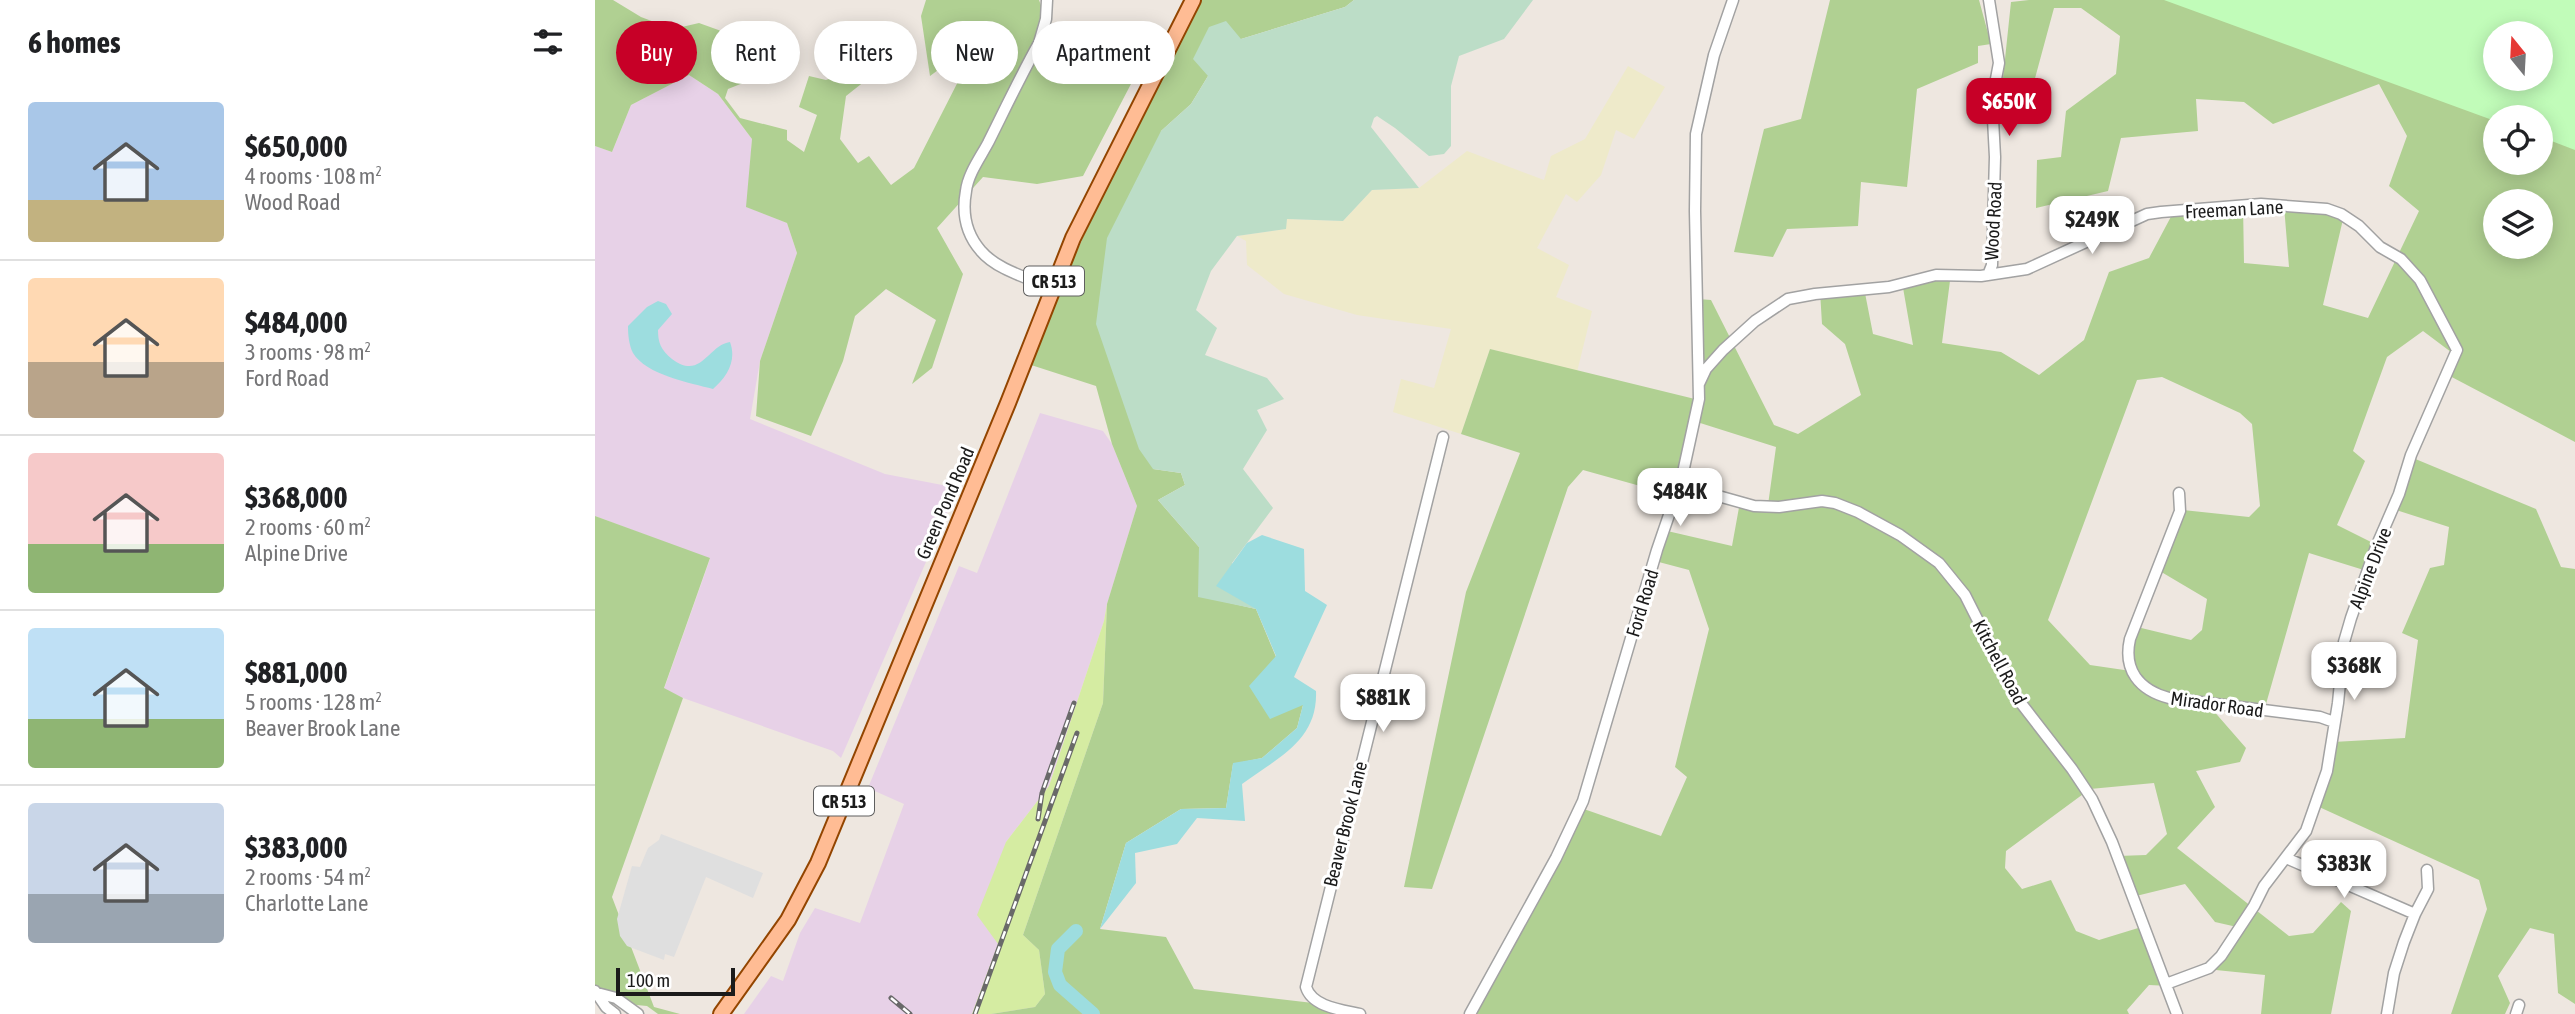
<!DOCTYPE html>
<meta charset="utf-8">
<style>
body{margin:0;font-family:"Asap Condensed",sans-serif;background:#f2f2f2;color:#202124;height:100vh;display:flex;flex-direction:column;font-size:26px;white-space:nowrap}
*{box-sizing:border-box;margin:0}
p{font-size:23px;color:#757577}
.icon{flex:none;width:38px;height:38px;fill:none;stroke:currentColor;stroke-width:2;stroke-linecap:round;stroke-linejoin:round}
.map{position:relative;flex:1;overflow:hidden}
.panel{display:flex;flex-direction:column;background:#fff;width:595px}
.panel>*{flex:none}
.hud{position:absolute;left:21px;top:21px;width:665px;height:63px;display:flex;gap:14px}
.needle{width:46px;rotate:342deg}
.buttons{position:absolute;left:1888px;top:21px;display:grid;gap:14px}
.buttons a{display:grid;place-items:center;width:70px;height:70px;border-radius:50%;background:#fff;box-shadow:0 4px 18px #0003;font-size:35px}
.scale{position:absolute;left:21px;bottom:18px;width:119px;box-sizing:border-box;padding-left:7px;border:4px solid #1b1b1b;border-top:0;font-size:19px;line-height:24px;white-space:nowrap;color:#1b1b1b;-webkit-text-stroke:5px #fff;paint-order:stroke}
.price{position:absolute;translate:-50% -60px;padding:0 16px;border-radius:14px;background:#fff;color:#222;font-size:23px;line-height:46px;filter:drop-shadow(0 2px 4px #0008)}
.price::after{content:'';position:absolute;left:50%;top:42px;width:21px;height:16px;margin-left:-10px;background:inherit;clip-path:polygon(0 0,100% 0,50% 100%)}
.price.selected{background:#c70027;color:#fff}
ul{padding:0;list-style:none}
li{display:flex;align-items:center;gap:21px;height:175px;padding:0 28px}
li+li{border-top:2px solid #e0e0e0}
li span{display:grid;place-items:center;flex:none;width:196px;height:140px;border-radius:7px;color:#555}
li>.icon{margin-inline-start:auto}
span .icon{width:84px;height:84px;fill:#fffc;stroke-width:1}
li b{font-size:30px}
h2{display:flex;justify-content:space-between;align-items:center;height:84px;padding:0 28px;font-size:30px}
.tag{padding:0 24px;border-radius:32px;background:#fff;box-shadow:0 4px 18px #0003;font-size:24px;line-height:63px}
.tag.selected{background:#c70027;color:#fff}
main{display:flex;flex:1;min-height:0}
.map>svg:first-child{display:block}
</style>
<main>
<section class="panel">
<h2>6 homes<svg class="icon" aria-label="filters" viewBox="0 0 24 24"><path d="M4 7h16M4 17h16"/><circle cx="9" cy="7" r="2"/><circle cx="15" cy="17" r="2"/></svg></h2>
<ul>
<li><span style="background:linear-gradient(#a9c7e8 70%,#c2b280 0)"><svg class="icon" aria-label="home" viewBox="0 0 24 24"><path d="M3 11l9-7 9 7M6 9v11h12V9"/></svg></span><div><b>$650,000</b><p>4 rooms · 108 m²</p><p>Wood Road</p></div></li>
<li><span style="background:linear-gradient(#ffd9b3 60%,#b9a48a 0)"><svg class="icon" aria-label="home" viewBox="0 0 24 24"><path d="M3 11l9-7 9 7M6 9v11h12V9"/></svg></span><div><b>$484,000</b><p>3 rooms · 98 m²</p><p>Ford Road</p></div></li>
<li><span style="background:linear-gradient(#f6c9c9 65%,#8fb573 0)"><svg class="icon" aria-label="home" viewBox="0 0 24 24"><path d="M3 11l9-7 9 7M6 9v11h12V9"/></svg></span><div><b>$368,000</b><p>2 rooms · 60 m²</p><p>Alpine Drive</p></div></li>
<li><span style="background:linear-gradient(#bfe0f5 65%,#8fb573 0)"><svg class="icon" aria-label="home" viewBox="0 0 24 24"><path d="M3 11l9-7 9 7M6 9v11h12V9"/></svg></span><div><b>$881,000</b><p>5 rooms · 128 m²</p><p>Beaver Brook Lane</p></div></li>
<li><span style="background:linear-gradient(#c9d6e8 65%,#9aa5b1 0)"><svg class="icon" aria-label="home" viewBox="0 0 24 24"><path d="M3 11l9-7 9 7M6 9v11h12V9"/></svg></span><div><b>$383,000</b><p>2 rooms · 54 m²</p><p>Charlotte Lane</p></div></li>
</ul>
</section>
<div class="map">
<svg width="1980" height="1014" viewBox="0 0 1980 1014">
<rect width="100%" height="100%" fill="#eee7e0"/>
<path fill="#e7d1e7" d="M94,75L123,94L157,139L152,207L192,223L202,253L165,361L155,419L290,474L363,488L246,758L238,751L88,698L69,689L115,559L0,516V146L17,152L36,105Z
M445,413L508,431L517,444L542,506L512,604L509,621L454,786L411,842L403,944L377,1014H149L176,976L188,981L205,933L220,908L265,923L309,804L273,788L364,566L382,573Z"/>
<path fill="#eeeaca" d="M1033,66L1070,87L1039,139L1021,130L1006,175L982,202L971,194L942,248L974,265L961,297L997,311L982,372L895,349L866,434L798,412L806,379L839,388L856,329L762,315L689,294L652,265L651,241L642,236L690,229L692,219L748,221L777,190L824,188L872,151L949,180L956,156L990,139Z"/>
<path fill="#d5eca2" d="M512,604L508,703L428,935L444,950L450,994L440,1007L396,1014H377L403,944L382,915L411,842L454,786L509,621Z"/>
<path fill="#b0d092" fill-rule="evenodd" d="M0,0H18L46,17L78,29L104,23L129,32L158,79L133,89L130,98L145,118L192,130V140L209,152L222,115L204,107L214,76L231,80L247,74L275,77L251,96L245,139L263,163L274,156L296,185L319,168L373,62L366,53L335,76L326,16L331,0H444L464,54L492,78L549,59L488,176L442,184L388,177L342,228L368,274L337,368L317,384L341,320L291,289L260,316L248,361L216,436L161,416L165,361L202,253L192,223L151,207L157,139L123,94L94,75L36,105L17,152L0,146Z
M604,0H759L750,7L646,39L613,76L596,104L566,131L558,469L586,473L590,485L563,500L604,547V596L661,609L681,657L708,705L702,728L667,758L638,764L631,808L586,809L531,843L505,929L571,937L599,989L718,1003L759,1014H396L440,1007L450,994L444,950L428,935L508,703L512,604L542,506L517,444L501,386L433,364C484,240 543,120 604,0Z
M1235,0H1384L1396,44L1383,46V63L1322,89L1312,187L1266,182L1263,226L1192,229L1178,257L1139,252L1169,129L1206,119Z
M1434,0H1980V442L1851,374L1860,355L1828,331L1792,357L1758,451L1770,461L1742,525L1782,545L1772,571L1714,553L1669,711L1610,701L1651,748L1645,762L1601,771L1620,807L1582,848L1694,936L1718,933L1746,902L1756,911L1736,1014H1666L1670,975L1611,969L1642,927L1620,922L1590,884L1541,896L1523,856L1551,855L1572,834L1559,783L1495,789L1411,851L1410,868L1427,889L1456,880L1481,931L1504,940L1553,925L1575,986L1554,985L1532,1010L1534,1014H878L986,808L1066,836L1092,777L1080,767L1114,629L1094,570L1060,561L1068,530L1137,546L1145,502L1173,505L1181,447L1102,422L1081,496L988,470L973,487L837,889L809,887L871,592L925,453L866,434L895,349L1104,400L1103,299L1116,300L1179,425L1203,434L1266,395L1250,344L1227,324L1225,291L1269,288L1278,334L1318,345L1307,282L1356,273L1347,343L1406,352L1444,375L1489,340L1514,272L1554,258L1579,211L1648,204L1649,263L1694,267L1689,206L1749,215L1728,305L1773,318L1824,211L1794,186L1812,136L1784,84L1678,124L1649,102L1601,99L1603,131L1526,138L1513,191L1441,208L1442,160L1466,157L1471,111L1521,74L1525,36L1486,8H1459L1439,82L1408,78L1416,2ZM1900,33H1946V79H1900ZM1900,117H1946V163H1900ZM1900,201H1946V247H1900ZM1567,377L1645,413L1657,424L1665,506L1654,517L1588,510L1563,570L1612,599L1607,630L1596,640L1538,626L1536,671L1495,665L1453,620L1542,380Z
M1818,458L1941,509L1966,567L1980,569V1004L1963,993L1959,934L1935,928L1903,976L1915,1003L1910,1014H1856L1892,909L1884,880L1722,806L1738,742L1810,738L1823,640L1807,633L1835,568L1849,565L1854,527L1798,509Z
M0,516L115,558L69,688L88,698L17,897L59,1007L85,1014H63L52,1006L0,1001Z"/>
<path fill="#bcddc7" d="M759,0H938L909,39L864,56L856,86V146L849,154L834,156L800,128L782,116L779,118L776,127L824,188L777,190L748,221L692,219L691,229L642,236L616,271L601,310L622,328L610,355L672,378L689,399L662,410L672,430L648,469L678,508L637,563L661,609L603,597L604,547L563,500L590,485L586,473L558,469L544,449L501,324L512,238L566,131L596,104L613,76L598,59L614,27L631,21L646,39L750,7Z"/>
<path fill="#c1fcb9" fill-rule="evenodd" d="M1569,0H1980V150L1946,137V117H1900V121ZM1900,33H1946V79H1900Z"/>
<path fill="#dfdfdf" d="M66,834L168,873L158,898L111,877L79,957L70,954L69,960L32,946L25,936L22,919L37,866L45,867L53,848L64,840Z"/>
<path fill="#9ddddf" d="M63,301L71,304L77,314L63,330C63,343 66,350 77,359C106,381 113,345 135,342C142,361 132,377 118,389C96,383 51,375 38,353C34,345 33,335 33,326L52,307Z
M667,535L709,549L710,591L732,605L699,677L721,691C723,741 682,758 647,784L650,821L602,818L582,844L540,853L541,883L505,929L531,843L586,809L631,808L638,763L667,758L702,728L708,705L675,719L654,686L681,656L661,609L621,586L652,543Z"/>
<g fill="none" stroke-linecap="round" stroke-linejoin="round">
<path stroke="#9ddddf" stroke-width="14" d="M481,931L463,949L460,972L465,985L498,1014"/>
<defs>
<path id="street" d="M452,0L451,19L444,43C426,75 410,109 393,143C385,158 373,174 371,191C367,213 371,234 386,251C402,270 434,278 456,288
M1393,275L1397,265L1400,157L1397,100L1404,63L1394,0
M1104,384L1111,369L1128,350L1160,321L1193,299L1220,294L1294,287L1341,275L1386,276L1432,269L1552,214L1566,212L1666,204L1732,209L1746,214L1764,226L1785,247L1806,259L1825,280L1862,350L1816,455L1804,494L1781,547L1756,618L1749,642L1743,703L1732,771L1711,831L1669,886L1659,906L1626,956L1614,968L1571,984
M1084,485L1159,506L1184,507L1227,501L1240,503L1263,512L1305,535L1344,563L1370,595L1422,698L1477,769L1497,799L1517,842L1582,1014
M1584,493L1585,511L1535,639C1528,670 1544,690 1574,698L1725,717L1739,722
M1691,858L1820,914
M0,991L11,1007L20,1014
M2,993L21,998L43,1014
M765,1014C747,1010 717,1007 711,987L848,437
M875,1014L961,858L988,801L1062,550L1087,477L1104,399L1100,211L1101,134L1119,55L1138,0
M1792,1014L1799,973L1809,942L1820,914L1833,889L1832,870
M1921,1014L1924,1005"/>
<path id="primary" d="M126,1014L193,920L223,863L413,403L478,238L598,0"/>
</defs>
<use href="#street" stroke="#a2a2a2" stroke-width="13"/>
<use href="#primary" stroke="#934500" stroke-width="18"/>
<use href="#street" stroke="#fff" stroke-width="10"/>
<use href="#primary" stroke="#ffbc94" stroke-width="14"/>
<defs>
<path id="rail" d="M443,819L447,793L479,703
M296,998L315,1014
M380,1014L482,733"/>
</defs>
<use href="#rail" stroke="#696969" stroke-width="5"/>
<use href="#rail" stroke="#fff" stroke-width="2.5" stroke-dasharray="8" stroke-linecap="butt"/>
</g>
<g text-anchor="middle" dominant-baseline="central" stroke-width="6" stroke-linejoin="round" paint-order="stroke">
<g fill="#fff" stroke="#5f5f5f" stroke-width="2">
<rect x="429" y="266.5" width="60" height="29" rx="5"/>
<rect x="219" y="786.5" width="60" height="29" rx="5"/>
</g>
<g font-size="18" font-weight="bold" fill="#1b1b1b">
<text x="459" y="281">CR 513</text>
<text x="249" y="801">CR 513</text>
</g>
<g font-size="19" fill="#1b1b1b" stroke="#fff">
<text transform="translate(1639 209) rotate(-3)">Freeman Lane</text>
<text transform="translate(1398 221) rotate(-87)">Wood Road</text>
<text transform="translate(350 503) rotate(-67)">Green Pond Road</text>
<text transform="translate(1775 568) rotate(-69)">Alpine Drive</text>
<text transform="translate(1047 603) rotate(-73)">Ford Road</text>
<text transform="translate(1405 662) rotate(62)">Kitchell Road</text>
<text transform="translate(1622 704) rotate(8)">Mirador Road</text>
<text transform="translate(750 824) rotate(-76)">Beaver Brook Lane</text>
</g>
</g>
</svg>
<div class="buttons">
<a><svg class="needle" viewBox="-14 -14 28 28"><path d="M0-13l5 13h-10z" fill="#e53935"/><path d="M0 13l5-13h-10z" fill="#757577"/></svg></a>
<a><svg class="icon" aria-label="locate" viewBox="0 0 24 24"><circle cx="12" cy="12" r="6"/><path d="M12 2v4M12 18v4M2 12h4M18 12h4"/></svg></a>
<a><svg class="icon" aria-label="layers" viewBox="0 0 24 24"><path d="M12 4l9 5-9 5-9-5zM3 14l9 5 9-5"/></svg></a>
</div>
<div class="scale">100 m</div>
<b class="price selected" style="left:1414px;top:138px">$650K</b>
<b class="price" style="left:1497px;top:256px">$249K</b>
<b class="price" style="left:1085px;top:528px">$484K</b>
<b class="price" style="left:1759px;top:702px">$368K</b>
<b class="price" style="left:788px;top:734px">$881K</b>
<b class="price" style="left:1749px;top:900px">$383K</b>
<div class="hud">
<a class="tag selected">Buy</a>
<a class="tag">Rent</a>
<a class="tag">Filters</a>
<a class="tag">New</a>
<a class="tag">Apartment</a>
</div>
</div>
</main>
